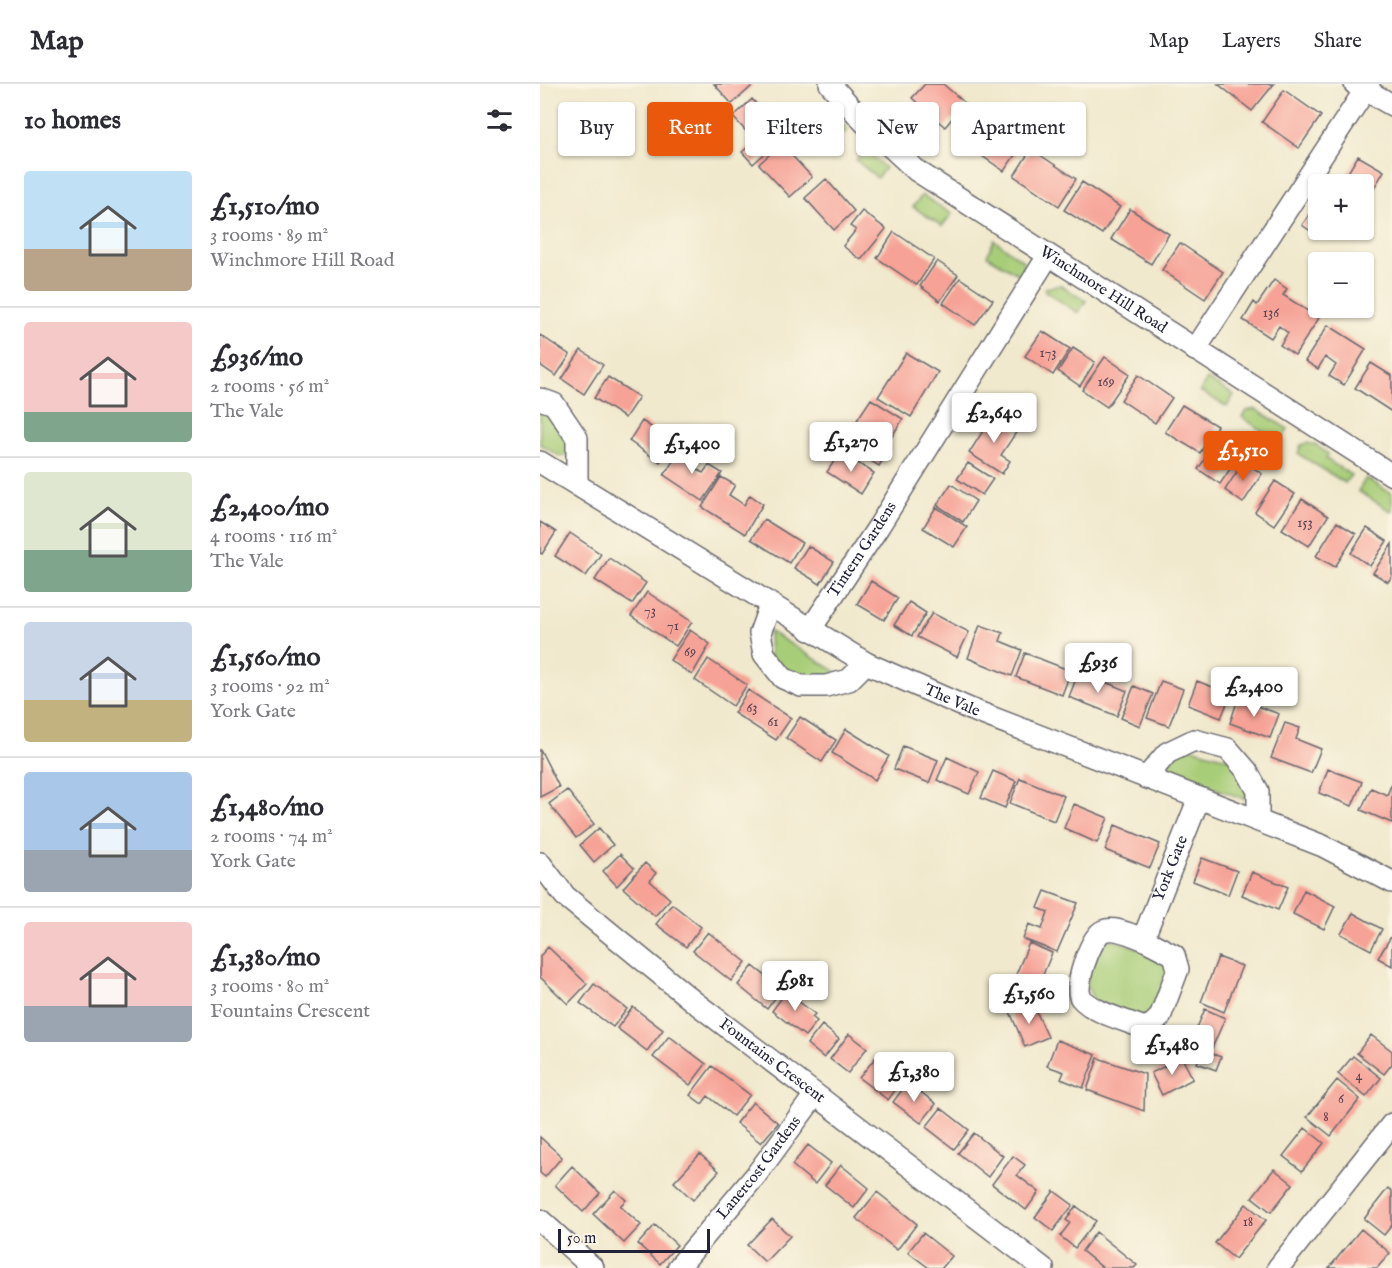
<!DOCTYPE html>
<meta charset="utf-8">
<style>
body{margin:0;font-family:"IM FELL English",serif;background:#f2f2f3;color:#2b2b33;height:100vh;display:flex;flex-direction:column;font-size:22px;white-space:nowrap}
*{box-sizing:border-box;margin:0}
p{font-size:20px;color:#7c7c81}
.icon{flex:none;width:33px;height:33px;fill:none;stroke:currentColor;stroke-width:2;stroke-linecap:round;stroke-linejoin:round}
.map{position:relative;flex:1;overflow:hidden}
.side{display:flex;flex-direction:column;background:#fff;width:540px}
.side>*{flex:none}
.guide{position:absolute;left:18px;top:18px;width:570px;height:54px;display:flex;gap:12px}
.buttons{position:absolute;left:768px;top:90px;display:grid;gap:12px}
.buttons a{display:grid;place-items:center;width:66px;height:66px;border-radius:6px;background:#fff;box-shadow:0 2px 4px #0004;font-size:30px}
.scale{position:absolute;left:18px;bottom:15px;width:152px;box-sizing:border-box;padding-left:6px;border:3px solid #22223b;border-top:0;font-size:16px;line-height:21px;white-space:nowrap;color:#22223b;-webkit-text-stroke:4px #fcf5e5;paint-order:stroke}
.price{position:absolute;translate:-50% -51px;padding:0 14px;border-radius:6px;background:#fff;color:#222;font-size:20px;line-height:39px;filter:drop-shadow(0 2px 3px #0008)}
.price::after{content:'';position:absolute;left:50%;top:36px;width:18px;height:14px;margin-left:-9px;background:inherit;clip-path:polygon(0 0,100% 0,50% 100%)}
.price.on{background:#ea580c;color:#fff}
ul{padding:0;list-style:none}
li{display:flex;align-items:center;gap:18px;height:150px;padding:0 24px}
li+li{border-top:2px solid #e1e1e2}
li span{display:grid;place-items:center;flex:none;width:168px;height:120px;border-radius:6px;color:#555}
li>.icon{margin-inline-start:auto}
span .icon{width:72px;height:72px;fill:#fffc;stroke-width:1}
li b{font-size:26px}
h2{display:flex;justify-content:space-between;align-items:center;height:72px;padding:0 24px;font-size:26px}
.chip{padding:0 21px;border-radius:6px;background:#fff;box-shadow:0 2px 4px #0004;font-size:21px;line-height:54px}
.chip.on{background:#ea580c;color:#fff}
header{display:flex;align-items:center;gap:36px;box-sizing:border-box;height:84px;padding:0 30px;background:#fff;border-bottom:2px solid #e1e1e2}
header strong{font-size:28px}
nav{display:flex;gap:33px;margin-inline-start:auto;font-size:21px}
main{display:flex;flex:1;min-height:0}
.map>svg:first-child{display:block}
</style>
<header>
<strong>Map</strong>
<nav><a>Map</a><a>Layers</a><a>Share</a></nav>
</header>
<main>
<section class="side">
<h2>10 homes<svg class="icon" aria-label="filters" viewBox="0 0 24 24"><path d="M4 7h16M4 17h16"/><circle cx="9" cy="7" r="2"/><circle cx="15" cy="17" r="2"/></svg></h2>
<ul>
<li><span style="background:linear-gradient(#bfe0f5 65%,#b9a48a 0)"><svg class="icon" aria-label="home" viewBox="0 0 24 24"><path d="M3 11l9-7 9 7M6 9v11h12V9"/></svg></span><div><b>£1,510/mo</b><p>3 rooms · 89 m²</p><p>Winchmore Hill Road</p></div></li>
<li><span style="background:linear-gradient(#f6c9c9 75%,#7fa58c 0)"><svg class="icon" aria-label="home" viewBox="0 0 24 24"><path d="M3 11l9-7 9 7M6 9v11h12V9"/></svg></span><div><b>£936/mo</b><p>2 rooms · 56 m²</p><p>The Vale</p></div></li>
<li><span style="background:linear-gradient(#dfe7d0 65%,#7fa58c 0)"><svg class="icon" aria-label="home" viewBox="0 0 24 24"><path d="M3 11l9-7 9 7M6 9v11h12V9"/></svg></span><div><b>£2,400/mo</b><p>4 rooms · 116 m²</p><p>The Vale</p></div></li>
<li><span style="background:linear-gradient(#c9d6e8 65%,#c2b280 0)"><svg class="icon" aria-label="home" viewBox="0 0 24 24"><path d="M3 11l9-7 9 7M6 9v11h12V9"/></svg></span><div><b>£1,560/mo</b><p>3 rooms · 92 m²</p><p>York Gate</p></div></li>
<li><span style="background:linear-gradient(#a9c7e8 65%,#9aa5b1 0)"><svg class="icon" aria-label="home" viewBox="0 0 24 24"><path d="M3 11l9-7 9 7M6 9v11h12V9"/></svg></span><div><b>£1,480/mo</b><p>2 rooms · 74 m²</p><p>York Gate</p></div></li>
<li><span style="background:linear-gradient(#f6c9c9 70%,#9aa5b1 0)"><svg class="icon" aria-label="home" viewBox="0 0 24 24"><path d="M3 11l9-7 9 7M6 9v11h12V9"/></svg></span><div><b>£1,380/mo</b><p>3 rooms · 80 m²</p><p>Fountains Crescent</p></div></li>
</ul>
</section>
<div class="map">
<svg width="852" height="1184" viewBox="0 0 852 1184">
<rect width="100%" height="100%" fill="#fcf5e5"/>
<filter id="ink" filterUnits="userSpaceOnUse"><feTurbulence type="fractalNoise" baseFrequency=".0167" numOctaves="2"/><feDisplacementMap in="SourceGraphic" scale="12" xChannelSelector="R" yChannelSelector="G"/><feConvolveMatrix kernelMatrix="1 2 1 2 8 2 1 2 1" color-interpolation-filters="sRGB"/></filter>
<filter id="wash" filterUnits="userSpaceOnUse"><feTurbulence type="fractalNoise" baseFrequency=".008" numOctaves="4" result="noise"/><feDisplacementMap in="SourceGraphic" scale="24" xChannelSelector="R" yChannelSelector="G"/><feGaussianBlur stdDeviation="1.35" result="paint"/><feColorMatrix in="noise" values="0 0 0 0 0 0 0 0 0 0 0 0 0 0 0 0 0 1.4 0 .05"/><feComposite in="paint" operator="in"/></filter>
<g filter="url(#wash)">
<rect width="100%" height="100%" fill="#f0e9cd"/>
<path fill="#a8cd78" stroke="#65785a" stroke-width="1.5" d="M287,24L308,46L295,57L276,33Z
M326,66L345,84L337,94L316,76Z
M382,111L412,130L402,142L373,123Z
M454,156L483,177L485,194L447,172Z
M520,201L546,217L538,229L505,207V204Z
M667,295L694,311L687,323L660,307Z
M0,319L27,348L29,369L21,373L0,360Z
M715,325L748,345L740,359L702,333L706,327Z
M767,359L776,361L788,370L786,375L811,391L805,399L758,370L761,361Z
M826,394L852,410V428L818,407Z
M229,547L300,590L261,601L230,574Z
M648,663L693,676L709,707L704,715L629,687L628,674Z
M571,855L621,872L630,886L615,928L601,935L554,917L546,900L558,861Z"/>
<g id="blocks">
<path fill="#f6a296" d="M174,0H211L212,2L192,20Z
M385,0H403L425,19L405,43L372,14Z
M678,0H734L712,27Z
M744,6L781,32L759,64L722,38Z
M212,15L245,51L213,80L202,68L215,57L193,33Z
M431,25L482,61L464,87L423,59L431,47L421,40Z
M241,60L272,93L250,113L219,80Z
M491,65L536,95L519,122L474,92Z
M818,72L844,87L826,118L824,100H801Z
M286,95L314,127L294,146L265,114Z
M542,98L580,123L562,150L524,126Z
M590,125L629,150L611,180L571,155Z
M322,127L346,145L321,176L303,162L316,146L310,142Z
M769,131L778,138V146H786L781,154L762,141Z
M354,148L394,175L377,201L337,174Z
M640,159L683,188L665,215L622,186Z
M397,177L418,191L400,217L380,202Z
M420,194L453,216L435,241L403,219Z
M734,196L747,205L743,211L779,234L755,271L740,261L748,249L739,242L731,254L703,236L714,218L717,221Z
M788,241L826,265L804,301L789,292L796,281L785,273L778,285L765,277Z
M502,247L530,265L513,291L485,272Z
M0,251L30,271L16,292L0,281Z
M533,264L555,278L540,302L518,287Z
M41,266L63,281L44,310L22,295Z
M366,269L398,288L371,333L338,313Z
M565,273L590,290L567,323L542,306Z
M831,279L852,292V328L815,304Z
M598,291L632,314L615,339L581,316Z
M68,293L99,313L85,334L54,314Z
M331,315L363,335L349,357L317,336Z
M642,321L677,342L660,369L625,348Z
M453,331L477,347L461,371L470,377L462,390L429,369Z
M102,337L134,358L120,378L89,357Z
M315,341L351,363L339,382L303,360Z
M681,351L703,366L680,400L658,385Z
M143,362L156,370L150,380L163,389L169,381L182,389L163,417L124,391Z
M300,368L334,389L321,410L287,388Z
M704,377L722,390L703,419L685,406Z
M428,379L453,395L442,411L417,395Z
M181,393L195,401L189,411L197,416L204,421L210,411L223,420L205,450L162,423Z
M735,397L755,410L734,441L715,428Z
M411,400L436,417L423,438L397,421Z
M762,415L788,432L769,462L742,445Z
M396,423L427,443L414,463L383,444Z
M224,435L262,459L249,479L211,455Z
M0,438L16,448L2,470L0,469Z
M797,438L816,450L795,483L776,472Z
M827,444L847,457L830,482L811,469Z
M30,449L61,470L46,492L15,472Z
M852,460V492L848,498L833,489Z
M268,462L294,478L280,500L254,484Z
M69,474L106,499L92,520L55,496Z
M331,497L358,514L344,536L317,520Z
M107,508L152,538L136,562L91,532Z
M369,518L386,529L372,552L354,541Z
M392,529L429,548L417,573L377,553Z
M440,541L463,549L460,557L482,566L472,592L428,574Z
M150,546L170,560L152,591L130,576Z
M485,569L531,587L522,611L476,593Z
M168,575L207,601L193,622L155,596Z
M539,587L587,607L577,632L529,613Z
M621,597L643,605L629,642L607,634Z
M657,597L691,610L681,634L648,621Z
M594,602L613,610L600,642L581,634Z
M208,606L251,634L236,656L194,629Z
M698,615L739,630L730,654L690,639Z
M260,633L296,656L282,678L246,654Z
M745,639L760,644L756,655L781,665L771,689L731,674Z
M306,645L349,672L335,696L292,669Z
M363,662L398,676L389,699L354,685Z
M0,665L19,703L0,713Z
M407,673L439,688L429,710L397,696Z
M788,685L822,698L812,722L779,709Z
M453,687L476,697L465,724L441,714Z
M480,694L524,712L514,737L470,719Z
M852,699V739L821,726L831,704L847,711Z
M27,706L54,740L36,754L9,720Z
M534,720L568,734L557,759L524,744Z
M575,741L620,760L610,784L565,766Z
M59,744L73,761L54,778L40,761Z
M80,770L94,784L77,802L63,787Z
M662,774L697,787L688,811L653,797Z
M105,779L116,789L110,797L130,815L115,832L83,804Z
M712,788L748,803L738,826L702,811Z
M764,806L795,822L784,845L753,830Z
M505,807L538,819L517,868L483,855L489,840L502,845L508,828L498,824Z
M132,820L161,843L146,863L116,840Z
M813,829L842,845L831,866L801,850Z
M168,848L206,878L191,897L153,867Z
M852,851V882L838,874Z
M489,859L512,869L495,910L472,900Z
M8,863L47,900L28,920L0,893V872Z
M678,873L702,882L684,928L661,918Z
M213,882L242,905L227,925L198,901Z
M54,900L87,925L73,943L40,919Z
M251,901L258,906L253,913L275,930L272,933L277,937L265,952L232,927Z
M492,918L508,953L485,963L470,928Z
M93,923L123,946L107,967L77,944Z
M665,925L685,934L670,969L681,973L676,986L657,979L661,970L648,965Z
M282,941L299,955L284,974L267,960Z
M309,950L327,964L308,989L290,975Z
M831,951L852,967V980L844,990L817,969Z
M129,952L166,980L150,1001L113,973Z
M517,956L556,971L543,1004L521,995L524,988L507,982Z
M813,972L841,994L826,1013L798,990Z
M335,974L363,996L348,1016L319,994Z
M558,974L605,990L604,1027L547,1006Z
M642,974L653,995L622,1011L611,989Z
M172,982L210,1011L193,1032L168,1012L162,1020L150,1011Z
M797,996L820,1015L791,1052L767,1033Z
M368,998L396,1020L381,1039L353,1018Z
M213,1018L238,1039L221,1059L196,1039Z
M401,1024L429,1046L414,1065L386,1043Z
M765,1044L784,1059L762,1087L743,1072Z
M434,1049L463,1072L448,1093L418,1069Z
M0,1053L22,1073L5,1093L0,1089Z
M268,1061L291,1079L275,1100L252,1081Z
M160,1070L179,1087L153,1116L134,1098Z
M473,1072L485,1081L477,1091L499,1108L486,1126L452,1100Z
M301,1081L329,1104L314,1124L285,1101Z
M32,1082L60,1109L43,1128L15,1101Z
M734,1085L753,1100L731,1128L712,1113Z
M848,1104L852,1107V1141L844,1151L824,1135Z
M75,1106L86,1116L80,1122L101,1141L84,1159L53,1130Z
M514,1107L533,1121L513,1147L495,1133Z
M337,1108L377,1140L357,1166L316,1134Z
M706,1120L726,1136L695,1175L675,1159Z
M536,1122L556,1137L535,1164L520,1152L530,1139L526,1136Z
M232,1135L250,1152L225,1178L207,1161Z
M115,1141L137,1161L120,1180L98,1160Z
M821,1145L850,1169L837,1184H789Z
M556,1148L597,1181L594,1184H563L542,1167Z
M383,1149L412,1172L402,1184H389L368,1168Z"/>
</g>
</g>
<g filter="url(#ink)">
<use href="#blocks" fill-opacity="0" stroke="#6a686e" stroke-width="1.5"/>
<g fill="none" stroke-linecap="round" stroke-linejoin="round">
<defs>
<g id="minor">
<path id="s1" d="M290,0L324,38L377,87L852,391"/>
<path d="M815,0L852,21"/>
<path d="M655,266L829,0"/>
<path d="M0,315L14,320L37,354V399"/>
<path id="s2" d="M0,378L326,579L430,625L783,762L852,798"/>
<path d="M230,521L220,549L224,570L243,594L261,602H286L309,596L326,579"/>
<path id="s3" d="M270,546L339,442L508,172"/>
<path d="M606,694L627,669L654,656L688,665L707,687L718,707V735"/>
<path id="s4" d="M0,779L25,812L153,917L503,1184"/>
<path id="s5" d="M603,855C591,851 575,842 563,847C551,852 533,904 541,914C554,929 585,936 604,944L613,940L620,933L638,885L634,871L603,855L659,714"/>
<path d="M0,1136L53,1184"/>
<path id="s6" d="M138,1184L216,1091L275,1011"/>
<path d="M738,1184L852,1040"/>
</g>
</defs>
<use href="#minor" stroke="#6a686e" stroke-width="24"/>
<use href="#minor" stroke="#fff" stroke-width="21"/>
</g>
</g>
<g text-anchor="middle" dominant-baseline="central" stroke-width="4.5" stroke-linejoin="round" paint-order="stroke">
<g font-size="14" fill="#574252">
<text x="731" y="229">136</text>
<text x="508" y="269">173</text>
<text x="566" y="298">169</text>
<text x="765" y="439">153</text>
<text x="110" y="527">73</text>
<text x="133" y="542">71</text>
<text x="150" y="568">69</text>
<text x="212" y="624">63</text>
<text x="233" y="638">61</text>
<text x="819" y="992">4</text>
<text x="801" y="1015">6</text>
<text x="786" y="1033">8</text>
<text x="708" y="1138">18</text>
</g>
<g font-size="16" fill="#22223b" stroke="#fcf5e5">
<text stroke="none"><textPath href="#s1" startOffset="344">Winchmore Hill Road</textPath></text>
<text stroke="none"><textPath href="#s3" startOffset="96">Tintern Gardens</textPath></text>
<text stroke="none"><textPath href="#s2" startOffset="477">The Vale</textPath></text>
<text stroke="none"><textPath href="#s5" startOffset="382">York Gate</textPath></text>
<text stroke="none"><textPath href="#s4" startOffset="306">Fountains Crescent</textPath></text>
<text stroke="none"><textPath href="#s6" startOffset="129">Lanercost Gardens</textPath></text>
</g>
</g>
</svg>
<div class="buttons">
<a>+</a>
<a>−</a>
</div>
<div class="scale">50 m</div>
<b class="price" style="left:454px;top:360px">£2,640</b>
<b class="price" style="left:311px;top:389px">£1,270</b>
<b class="price" style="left:152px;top:391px">£1,400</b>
<b class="price on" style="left:703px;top:398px">£1,510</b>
<b class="price" style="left:558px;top:610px">£936</b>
<b class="price" style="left:714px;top:634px">£2,400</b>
<b class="price" style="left:255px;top:928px">£981</b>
<b class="price" style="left:489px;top:941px">£1,560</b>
<b class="price" style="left:632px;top:992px">£1,480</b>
<b class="price" style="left:374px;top:1019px">£1,380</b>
<div class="guide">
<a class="chip">Buy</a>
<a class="chip on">Rent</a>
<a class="chip">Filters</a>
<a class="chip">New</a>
<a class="chip">Apartment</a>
</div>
</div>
</main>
